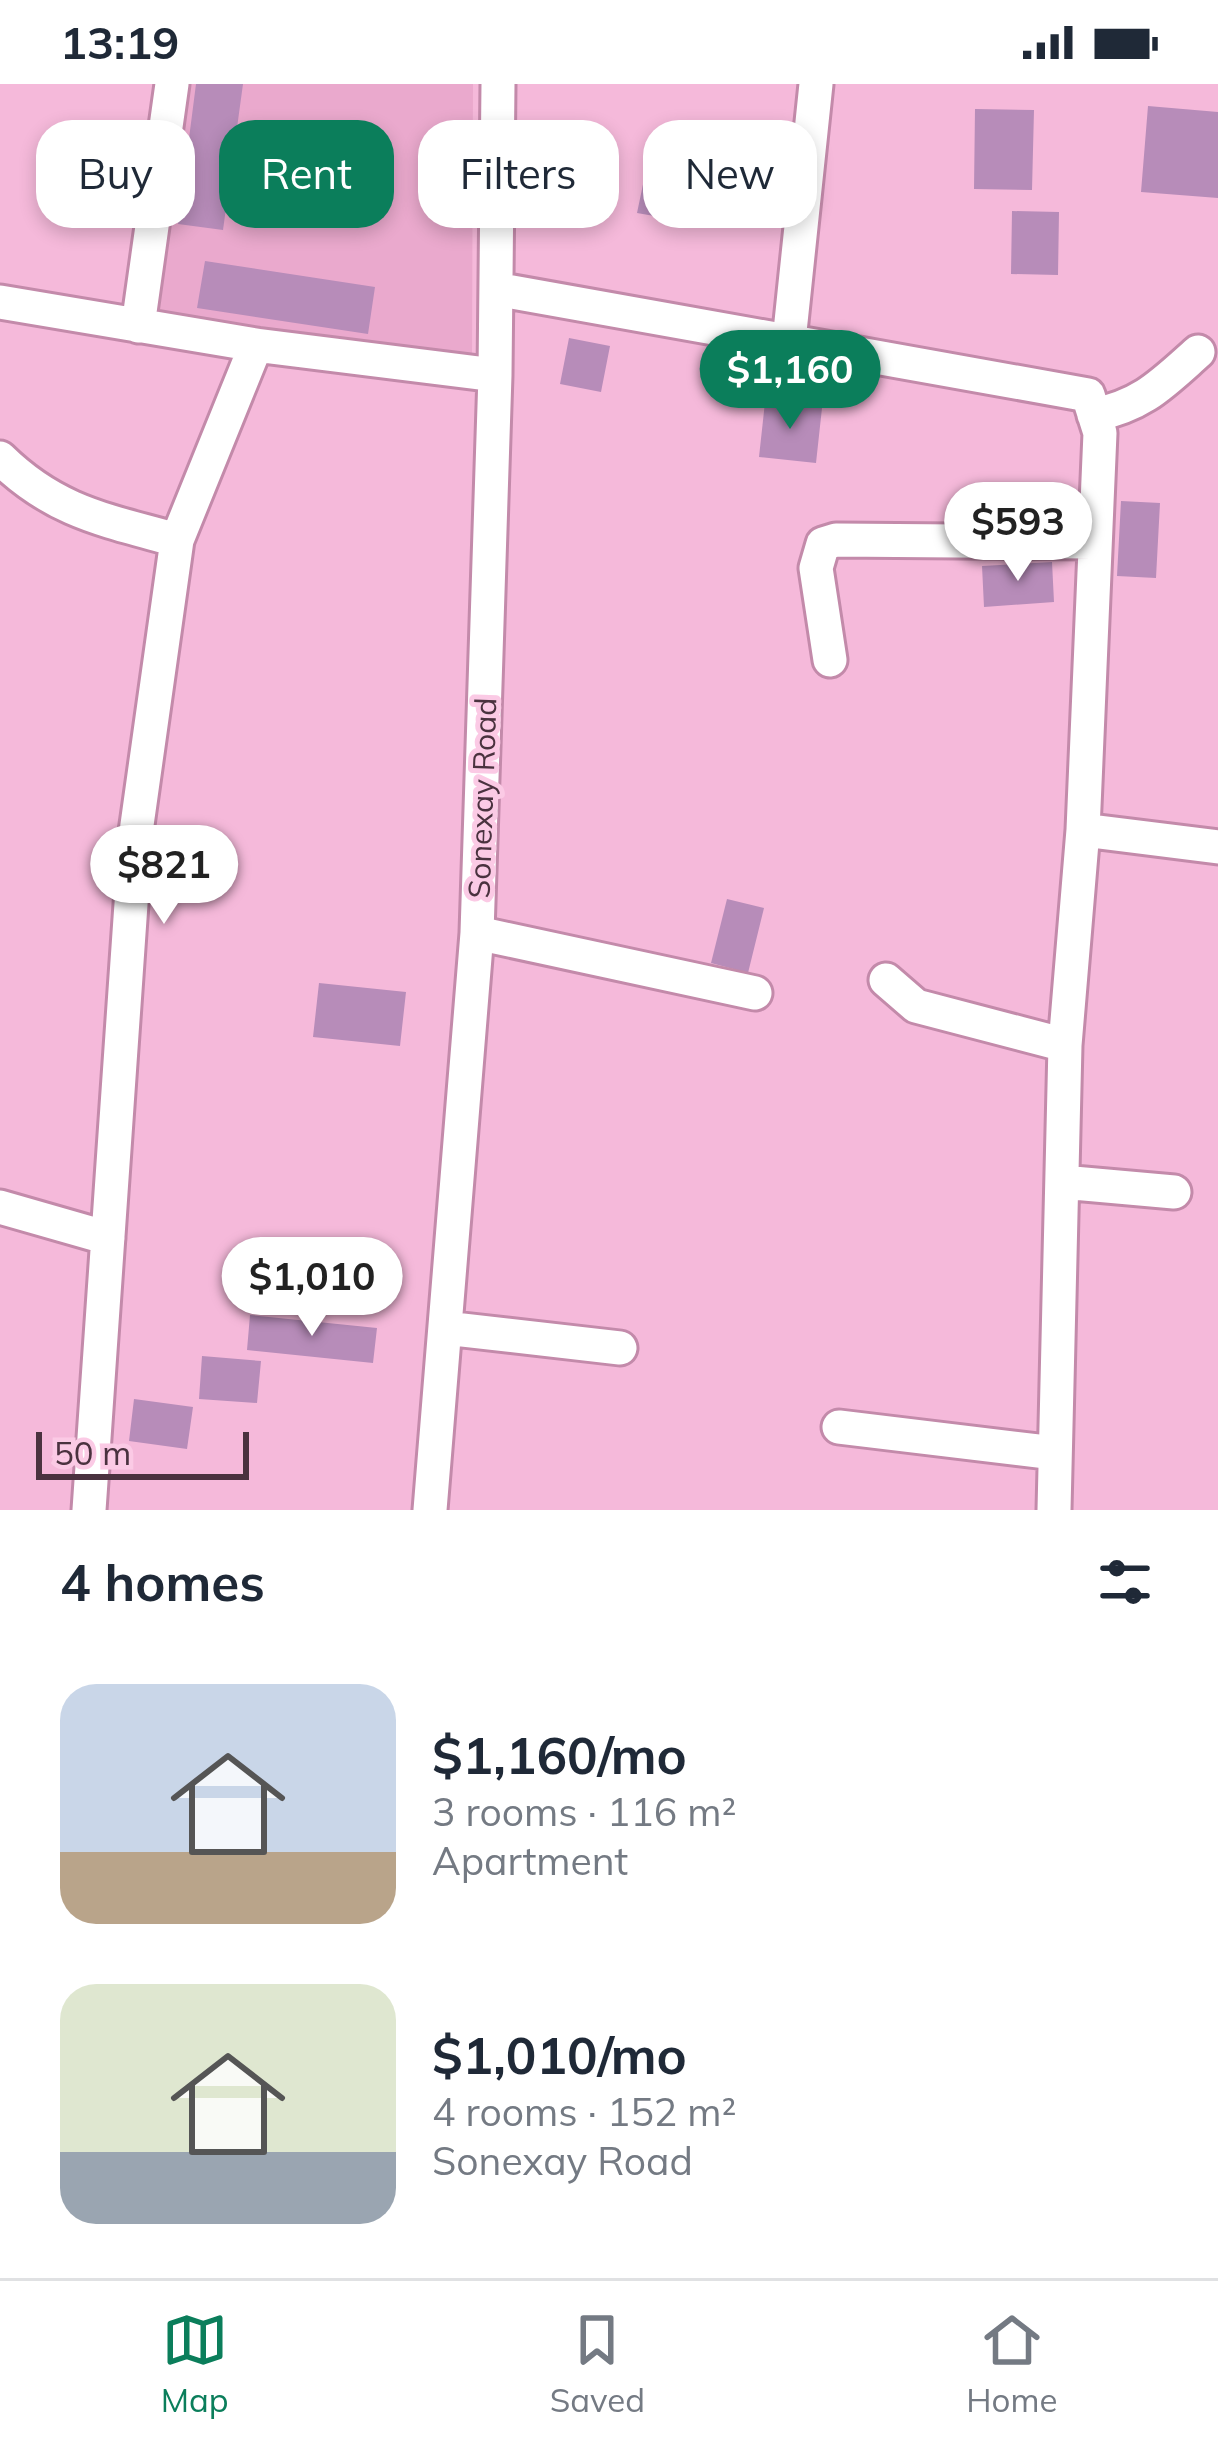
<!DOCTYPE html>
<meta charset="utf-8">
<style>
body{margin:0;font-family:Mulish,sans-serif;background:#f6f6f7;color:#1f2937;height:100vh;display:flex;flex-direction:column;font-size:45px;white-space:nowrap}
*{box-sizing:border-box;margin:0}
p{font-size:39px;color:#747a83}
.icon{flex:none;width:66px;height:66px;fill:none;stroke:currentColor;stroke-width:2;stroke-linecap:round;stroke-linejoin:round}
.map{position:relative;height:1426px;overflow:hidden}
.drawer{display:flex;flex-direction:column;background:#fff;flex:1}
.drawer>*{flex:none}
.banner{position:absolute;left:36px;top:36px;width:1146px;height:108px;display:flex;gap:24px}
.scale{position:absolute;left:36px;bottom:30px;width:213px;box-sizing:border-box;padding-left:12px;border:6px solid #4a323f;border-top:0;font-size:33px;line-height:42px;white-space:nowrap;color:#4a323f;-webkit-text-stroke:9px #fbcae5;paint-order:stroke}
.price{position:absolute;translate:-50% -102px;padding:0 27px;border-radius:42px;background:#fff;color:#222;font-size:39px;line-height:78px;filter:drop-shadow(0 3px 6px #0008)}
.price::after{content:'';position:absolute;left:50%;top:72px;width:36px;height:27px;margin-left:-18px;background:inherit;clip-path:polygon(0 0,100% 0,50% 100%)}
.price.active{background:#0b7e5b;color:#fff}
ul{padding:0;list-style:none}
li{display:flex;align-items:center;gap:36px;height:300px;padding:0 60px}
li span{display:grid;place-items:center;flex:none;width:336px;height:240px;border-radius:36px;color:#555}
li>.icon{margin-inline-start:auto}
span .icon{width:144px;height:144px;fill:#fffc;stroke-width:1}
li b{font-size:51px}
h2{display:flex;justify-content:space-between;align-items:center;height:144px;padding:0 60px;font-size:51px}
.tag{padding:0 42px;border-radius:36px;background:#fff;box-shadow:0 6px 18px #0003;font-size:42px;line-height:108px}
.tag.active{background:#0b7e5b;color:#fff}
.status{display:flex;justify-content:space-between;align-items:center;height:84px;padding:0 60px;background:#fff;direction:ltr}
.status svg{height:33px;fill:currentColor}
.menu{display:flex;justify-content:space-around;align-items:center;height:168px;border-top:3px solid #e0e1e3;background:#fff;font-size:33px;color:#747a83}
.menu a{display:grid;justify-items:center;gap:6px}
.menu .active{color:#0b7e5b}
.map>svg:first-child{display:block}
</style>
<div class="status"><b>13:19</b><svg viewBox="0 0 49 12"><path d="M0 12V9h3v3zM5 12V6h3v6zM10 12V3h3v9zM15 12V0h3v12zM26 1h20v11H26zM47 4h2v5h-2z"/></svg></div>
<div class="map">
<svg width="1218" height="1426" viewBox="0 0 1218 1426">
<rect width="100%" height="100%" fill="#f5b9da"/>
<path fill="#eaa9cd" d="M187,0H473L472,275L154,227Z"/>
<path fill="#b78cb9" d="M196,0H243L223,146L178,140Z
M1148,22L1218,28V114L1141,108Z
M975,25L1034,26L1032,106L974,105Z
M646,86L685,93L677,136L637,129Z
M1012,127L1059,128L1058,191L1011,190Z
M205,177L375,203L368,250L197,224Z
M569,254L610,262L601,308L560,300Z
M765,318L822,324L816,379L759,373Z
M1121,417L1160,419L1156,494L1117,492Z
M1052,478L1054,518L984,523L982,482Z
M727,815L764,824L748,889L711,879Z
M319,899L406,908L400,962L313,953Z
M250,1231L377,1244L373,1279L247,1266Z
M202,1272L261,1277L257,1319L199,1315Z
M134,1315L193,1323L187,1365L129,1357Z"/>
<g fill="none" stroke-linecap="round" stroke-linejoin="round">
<defs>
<path id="minor" d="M496,205L1088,311L1100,349L1083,746L1065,961L1054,1426
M0,218L256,261L495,291
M138,242L172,0
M789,257L816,0
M1094,331C1143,321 1162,300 1198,268
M0,374C55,428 105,436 177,456
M830,576L816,484L823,460L836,456L1094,458
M1083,746L1218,763
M477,849L755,909
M886,896L916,922L1065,961
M1062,1098L1174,1108
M0,1123L108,1154
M445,1244L620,1264
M839,1343L1055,1369
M89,1426L136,748L177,456L256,261
M430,1426L477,849L495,291L498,0"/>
</defs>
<use href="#minor" stroke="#c38aaa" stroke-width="39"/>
<use href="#minor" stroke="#fff" stroke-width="33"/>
</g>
<g text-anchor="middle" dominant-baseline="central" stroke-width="10" stroke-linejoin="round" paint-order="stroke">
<g font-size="30" fill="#4a323f" stroke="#fbcae5">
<text transform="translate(482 714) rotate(-88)">Sonexay Road</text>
</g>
</g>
</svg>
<div class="scale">50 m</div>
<b class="price active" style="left:790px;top:348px">$1,160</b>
<b class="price" style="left:1018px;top:500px">$593</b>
<b class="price" style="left:164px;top:843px">$821</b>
<b class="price" style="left:312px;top:1255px">$1,010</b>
<div class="banner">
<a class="tag">Buy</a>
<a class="tag active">Rent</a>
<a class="tag">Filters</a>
<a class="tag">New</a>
</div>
</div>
<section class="drawer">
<h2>4 homes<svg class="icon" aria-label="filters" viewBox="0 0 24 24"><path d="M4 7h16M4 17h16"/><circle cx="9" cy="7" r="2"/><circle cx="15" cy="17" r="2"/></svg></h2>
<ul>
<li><span style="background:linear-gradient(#c9d6e8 70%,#b9a48a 0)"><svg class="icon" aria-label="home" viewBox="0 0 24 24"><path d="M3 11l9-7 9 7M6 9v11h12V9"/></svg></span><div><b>$1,160/mo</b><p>3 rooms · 116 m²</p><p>Apartment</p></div></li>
<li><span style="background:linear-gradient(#dfe7d0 70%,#9aa5b1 0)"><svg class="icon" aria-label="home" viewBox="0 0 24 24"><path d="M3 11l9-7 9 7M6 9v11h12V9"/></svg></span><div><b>$1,010/mo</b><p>4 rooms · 152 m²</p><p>Sonexay Road</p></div></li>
</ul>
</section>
<nav class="menu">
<a class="active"><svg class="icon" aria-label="map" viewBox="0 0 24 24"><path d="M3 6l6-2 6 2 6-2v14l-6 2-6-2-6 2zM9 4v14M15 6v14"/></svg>Map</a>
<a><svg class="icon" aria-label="saved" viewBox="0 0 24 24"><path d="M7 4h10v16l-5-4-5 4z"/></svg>Saved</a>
<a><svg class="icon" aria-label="home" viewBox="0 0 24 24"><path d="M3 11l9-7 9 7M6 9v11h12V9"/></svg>Home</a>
</nav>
